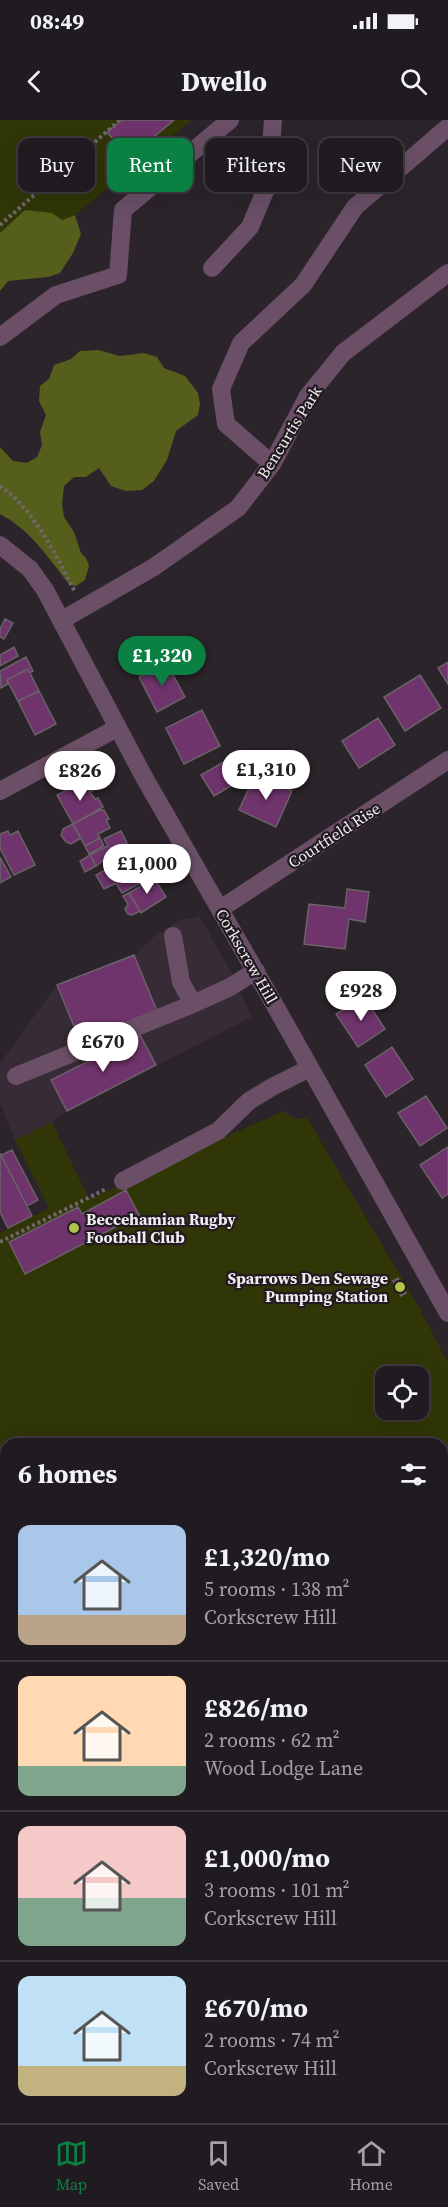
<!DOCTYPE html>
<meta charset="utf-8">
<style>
body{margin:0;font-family:"Source Serif 4",serif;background:#282429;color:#f1f3f6;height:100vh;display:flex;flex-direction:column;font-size:22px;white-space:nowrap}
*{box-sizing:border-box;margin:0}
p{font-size:20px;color:#a2a1a5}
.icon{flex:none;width:33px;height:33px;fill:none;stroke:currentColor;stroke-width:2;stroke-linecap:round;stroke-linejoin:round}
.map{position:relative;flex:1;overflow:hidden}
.details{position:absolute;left:0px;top:1318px;width:448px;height:686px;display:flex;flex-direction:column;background:#201b20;border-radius:18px 18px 0 0;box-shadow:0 6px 24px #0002,0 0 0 2px #3d393e}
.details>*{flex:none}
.hud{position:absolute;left:18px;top:18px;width:412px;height:54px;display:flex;gap:12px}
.fabs{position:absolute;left:375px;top:1246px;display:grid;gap:12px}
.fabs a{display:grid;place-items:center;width:54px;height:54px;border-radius:12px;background:#201b20;box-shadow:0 6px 24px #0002,0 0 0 2px #3d393e;font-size:30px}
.price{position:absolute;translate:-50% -51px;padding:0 14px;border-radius:21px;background:#fff;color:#222;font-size:20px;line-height:39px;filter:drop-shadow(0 2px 3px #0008)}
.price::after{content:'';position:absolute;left:50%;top:36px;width:18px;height:14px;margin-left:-9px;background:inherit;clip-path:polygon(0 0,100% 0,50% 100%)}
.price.selected{background:#0b8043;color:#fff}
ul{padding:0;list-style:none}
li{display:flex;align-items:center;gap:18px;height:150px;padding:0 18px}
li+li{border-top:2px solid #3d393e}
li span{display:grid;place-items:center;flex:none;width:168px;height:120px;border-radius:12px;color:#555}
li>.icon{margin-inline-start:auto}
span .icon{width:72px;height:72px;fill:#fffc;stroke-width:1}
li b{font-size:26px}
h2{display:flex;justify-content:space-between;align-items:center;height:72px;padding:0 18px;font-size:26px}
.chip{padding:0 21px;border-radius:12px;background:#201b20;box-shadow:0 6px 24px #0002,0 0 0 2px #3d393e;font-size:21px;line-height:54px}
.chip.selected{background:#0b8043;color:#fff}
.status{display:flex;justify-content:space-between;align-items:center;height:42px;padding:0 30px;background:#201b20;direction:ltr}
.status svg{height:16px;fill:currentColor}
header{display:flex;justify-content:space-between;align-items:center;height:78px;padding:0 18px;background:#201b20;font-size:27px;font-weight:700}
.menu{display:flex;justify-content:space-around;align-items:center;height:84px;border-top:2px solid #3d393e;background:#201b20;font-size:16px;color:#a2a1a5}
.menu a{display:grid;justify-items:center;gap:3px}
.menu .selected{color:#0b8043}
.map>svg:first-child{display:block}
</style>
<div class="status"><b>08:49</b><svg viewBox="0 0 49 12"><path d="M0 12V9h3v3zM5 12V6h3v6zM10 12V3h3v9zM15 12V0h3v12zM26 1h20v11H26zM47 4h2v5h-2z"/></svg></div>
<header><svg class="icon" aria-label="back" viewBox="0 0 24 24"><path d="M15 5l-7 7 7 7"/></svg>Dwello<svg class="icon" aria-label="search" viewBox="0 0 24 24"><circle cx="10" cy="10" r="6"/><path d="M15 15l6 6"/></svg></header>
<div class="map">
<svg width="448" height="2003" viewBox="0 0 448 2003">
<rect width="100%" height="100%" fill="#2b242a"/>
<path fill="#372b36" d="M199,795L232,854L252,897L67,991L52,1002L15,1020L0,984V943L57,865L134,835L155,816L181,799L196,798Z"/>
<path fill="#303606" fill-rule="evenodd" d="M0,0H192L75,95L62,100L25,90L0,113Z
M283,991L295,999L307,998L419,1187L448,1243V1422L443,1425L442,1324H6V1681L0,1684V1113L49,1088L15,1020L52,1002L89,1079ZM386,1257H418V1290H386Z"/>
<path fill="#565e1b" d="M25,90L52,93L62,100L75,95L81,114L73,133L60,153L48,157L8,161L0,171V113Z
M98,230L120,236L144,233L157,237L164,248L185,256L198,273L200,284L198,295L176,311L167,340L154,361L142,370L126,371L111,366L99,348L86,357H74L64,366L62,384L64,397L74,412L81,433L86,438L89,446L85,460L76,466L70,465C48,438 31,410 0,394V327L13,341L27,343L37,337L42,325L40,312L46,295L39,281L40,266L49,259L54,245L71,239L80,231Z"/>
<path fill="#70346c" stroke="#6a6269" stroke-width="1.5" d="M122,0H174L129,38L107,12Z
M5,499L13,503L4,519L0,517V509Z
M14,527L18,536L0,546V535Z
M26,537L33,551L30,553L28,549L7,560L8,564L1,568L0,551Z
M166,542L185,577L157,592L139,557Z
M448,542V564L438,548Z
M28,549L39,571L18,581L7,560Z
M420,555L441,588L405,611L384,577Z
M39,571L56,604L35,615L18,581Z
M202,590L220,626L184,644L166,608Z
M378,598L395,625L359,648L342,621Z
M234,636L246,657L214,676L201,655Z
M255,655L292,671L276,707L239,690Z
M85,661L86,662L89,661L94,670L90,672L95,679L98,678L103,687L73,704L57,675Z
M100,690H104L109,699L106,700L110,708L98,714L100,718L85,726L73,704Z
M73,704L81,718L71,724L66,722L61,715L63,709Z
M8,711L10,715L18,711L35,745L14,755L0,728V714Z
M121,711L127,723L96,746L90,735L108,726L104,719Z
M100,718L104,726L89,734L85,726Z
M90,735L96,746L85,752L80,741Z
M123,736L142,762L122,773L116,763L104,769L96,755L107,749L106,746Z
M0,737L11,757L0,763Z
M154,758L166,777L141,793L129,773Z
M347,769L369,772L365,802L349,799L345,829L304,824L309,784L345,788Z
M129,773L140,791L132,795L128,794L125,789L128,784L123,776Z
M134,835L157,891L80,921L57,865Z
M364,877L385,909L358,927L336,894Z
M140,915L156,945L67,991L51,960Z
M392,927L413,959L386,977L365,945Z
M426,976L447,1008L420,1026L398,993Z
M448,1027V1074L442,1078L420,1045Z
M12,1030L38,1080L27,1086L1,1035Z
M0,1033L32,1096L8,1108L0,1092Z
M126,1070L139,1095L25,1154L9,1122L78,1087L82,1094Z
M398,1158L406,1173L401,1176L393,1161Z"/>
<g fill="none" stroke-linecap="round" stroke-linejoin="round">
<path stroke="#6e686d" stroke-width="4" stroke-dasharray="3 3" stroke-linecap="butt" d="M0,105L120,0
M0,366C33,388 57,437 75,472
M0,1122L106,1069
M442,1413L448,1410
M442,1445L448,1442
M0,1668L6,1664
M0,1704L6,1701"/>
<path stroke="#6a4f67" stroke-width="18" d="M212,148L250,107L268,64L273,0
M0,217L56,175L118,155L123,90L230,0
M272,344L226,304L221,269L241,223L303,165L355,87L448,7
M0,425L30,449L45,470L144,657L273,882L448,1193
M62,500L154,447L238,388L272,344L308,276L343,233L448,153
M0,671L117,608
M220,789L448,640
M173,816L181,862L193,884
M16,956L193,884L230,867L256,851
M123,1061L218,1011L249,981L272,967L310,948"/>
<path stroke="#ad77a8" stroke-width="18" d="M442,1477L448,1473
M0,1739L6,1736"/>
</g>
<g fill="#b3c24b" stroke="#211a20" stroke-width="2">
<circle cx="74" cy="1108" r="6"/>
<circle cx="400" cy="1167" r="6"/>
</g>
<g text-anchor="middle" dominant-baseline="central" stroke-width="4.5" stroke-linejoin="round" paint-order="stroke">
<g font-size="16" fill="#f0ecf0" stroke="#211a20">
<text transform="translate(289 312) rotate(-58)">Bencurtis Park</text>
<text transform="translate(334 715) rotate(-33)">Courtfield Rise</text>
<text transform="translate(247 836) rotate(60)">Corkscrew Hill</text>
</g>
<g font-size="16" font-weight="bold" fill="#f0ecf0" stroke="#211a20" text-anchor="start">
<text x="86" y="1099">Beccehamian Rugby<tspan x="86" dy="18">Football Club</tspan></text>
<text x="388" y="1158" text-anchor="end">Sparrows Den Sewage<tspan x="388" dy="18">Pumping Station</tspan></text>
</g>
</g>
</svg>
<div class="fabs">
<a><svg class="icon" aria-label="locate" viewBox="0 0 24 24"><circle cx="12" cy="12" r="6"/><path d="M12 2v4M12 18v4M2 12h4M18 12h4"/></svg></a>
</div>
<b class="price selected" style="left:162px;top:567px">£1,320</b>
<b class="price" style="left:266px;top:681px">£1,310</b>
<b class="price" style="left:80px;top:682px">£826</b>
<b class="price" style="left:147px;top:775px">£1,000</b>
<b class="price" style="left:361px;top:902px">£928</b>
<b class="price" style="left:103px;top:953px">£670</b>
<div class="hud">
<a class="chip">Buy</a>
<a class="chip selected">Rent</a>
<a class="chip">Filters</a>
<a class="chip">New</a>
</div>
<section class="details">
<h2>6 homes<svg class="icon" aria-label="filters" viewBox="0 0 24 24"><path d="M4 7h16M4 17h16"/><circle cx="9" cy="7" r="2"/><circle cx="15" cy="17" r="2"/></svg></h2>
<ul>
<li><span style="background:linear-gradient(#a9c7e8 75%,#b9a48a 0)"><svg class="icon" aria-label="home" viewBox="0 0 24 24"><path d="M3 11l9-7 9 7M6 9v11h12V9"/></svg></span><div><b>£1,320/mo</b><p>5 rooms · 138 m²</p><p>Corkscrew Hill</p></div></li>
<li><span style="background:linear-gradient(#ffd9b3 75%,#7fa58c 0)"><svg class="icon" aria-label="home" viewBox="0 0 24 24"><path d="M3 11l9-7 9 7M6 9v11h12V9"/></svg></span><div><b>£826/mo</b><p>2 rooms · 62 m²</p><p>Wood Lodge Lane</p></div></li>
<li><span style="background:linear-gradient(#f6c9c9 60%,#7fa58c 0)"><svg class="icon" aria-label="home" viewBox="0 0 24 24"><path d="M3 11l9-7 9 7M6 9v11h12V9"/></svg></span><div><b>£1,000/mo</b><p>3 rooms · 101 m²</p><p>Corkscrew Hill</p></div></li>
<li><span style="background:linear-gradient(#bfe0f5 75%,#c2b280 0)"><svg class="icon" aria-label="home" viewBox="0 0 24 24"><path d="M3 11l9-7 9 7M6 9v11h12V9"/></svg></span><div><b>£670/mo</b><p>2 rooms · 74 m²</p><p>Corkscrew Hill</p></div></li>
</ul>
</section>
</div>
<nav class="menu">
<a class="selected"><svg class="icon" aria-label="map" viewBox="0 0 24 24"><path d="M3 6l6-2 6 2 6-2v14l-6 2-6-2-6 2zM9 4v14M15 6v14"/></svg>Map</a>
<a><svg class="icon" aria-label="saved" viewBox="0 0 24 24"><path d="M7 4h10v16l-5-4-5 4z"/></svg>Saved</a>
<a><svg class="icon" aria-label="home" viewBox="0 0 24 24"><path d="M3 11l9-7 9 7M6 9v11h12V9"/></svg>Home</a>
</nav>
